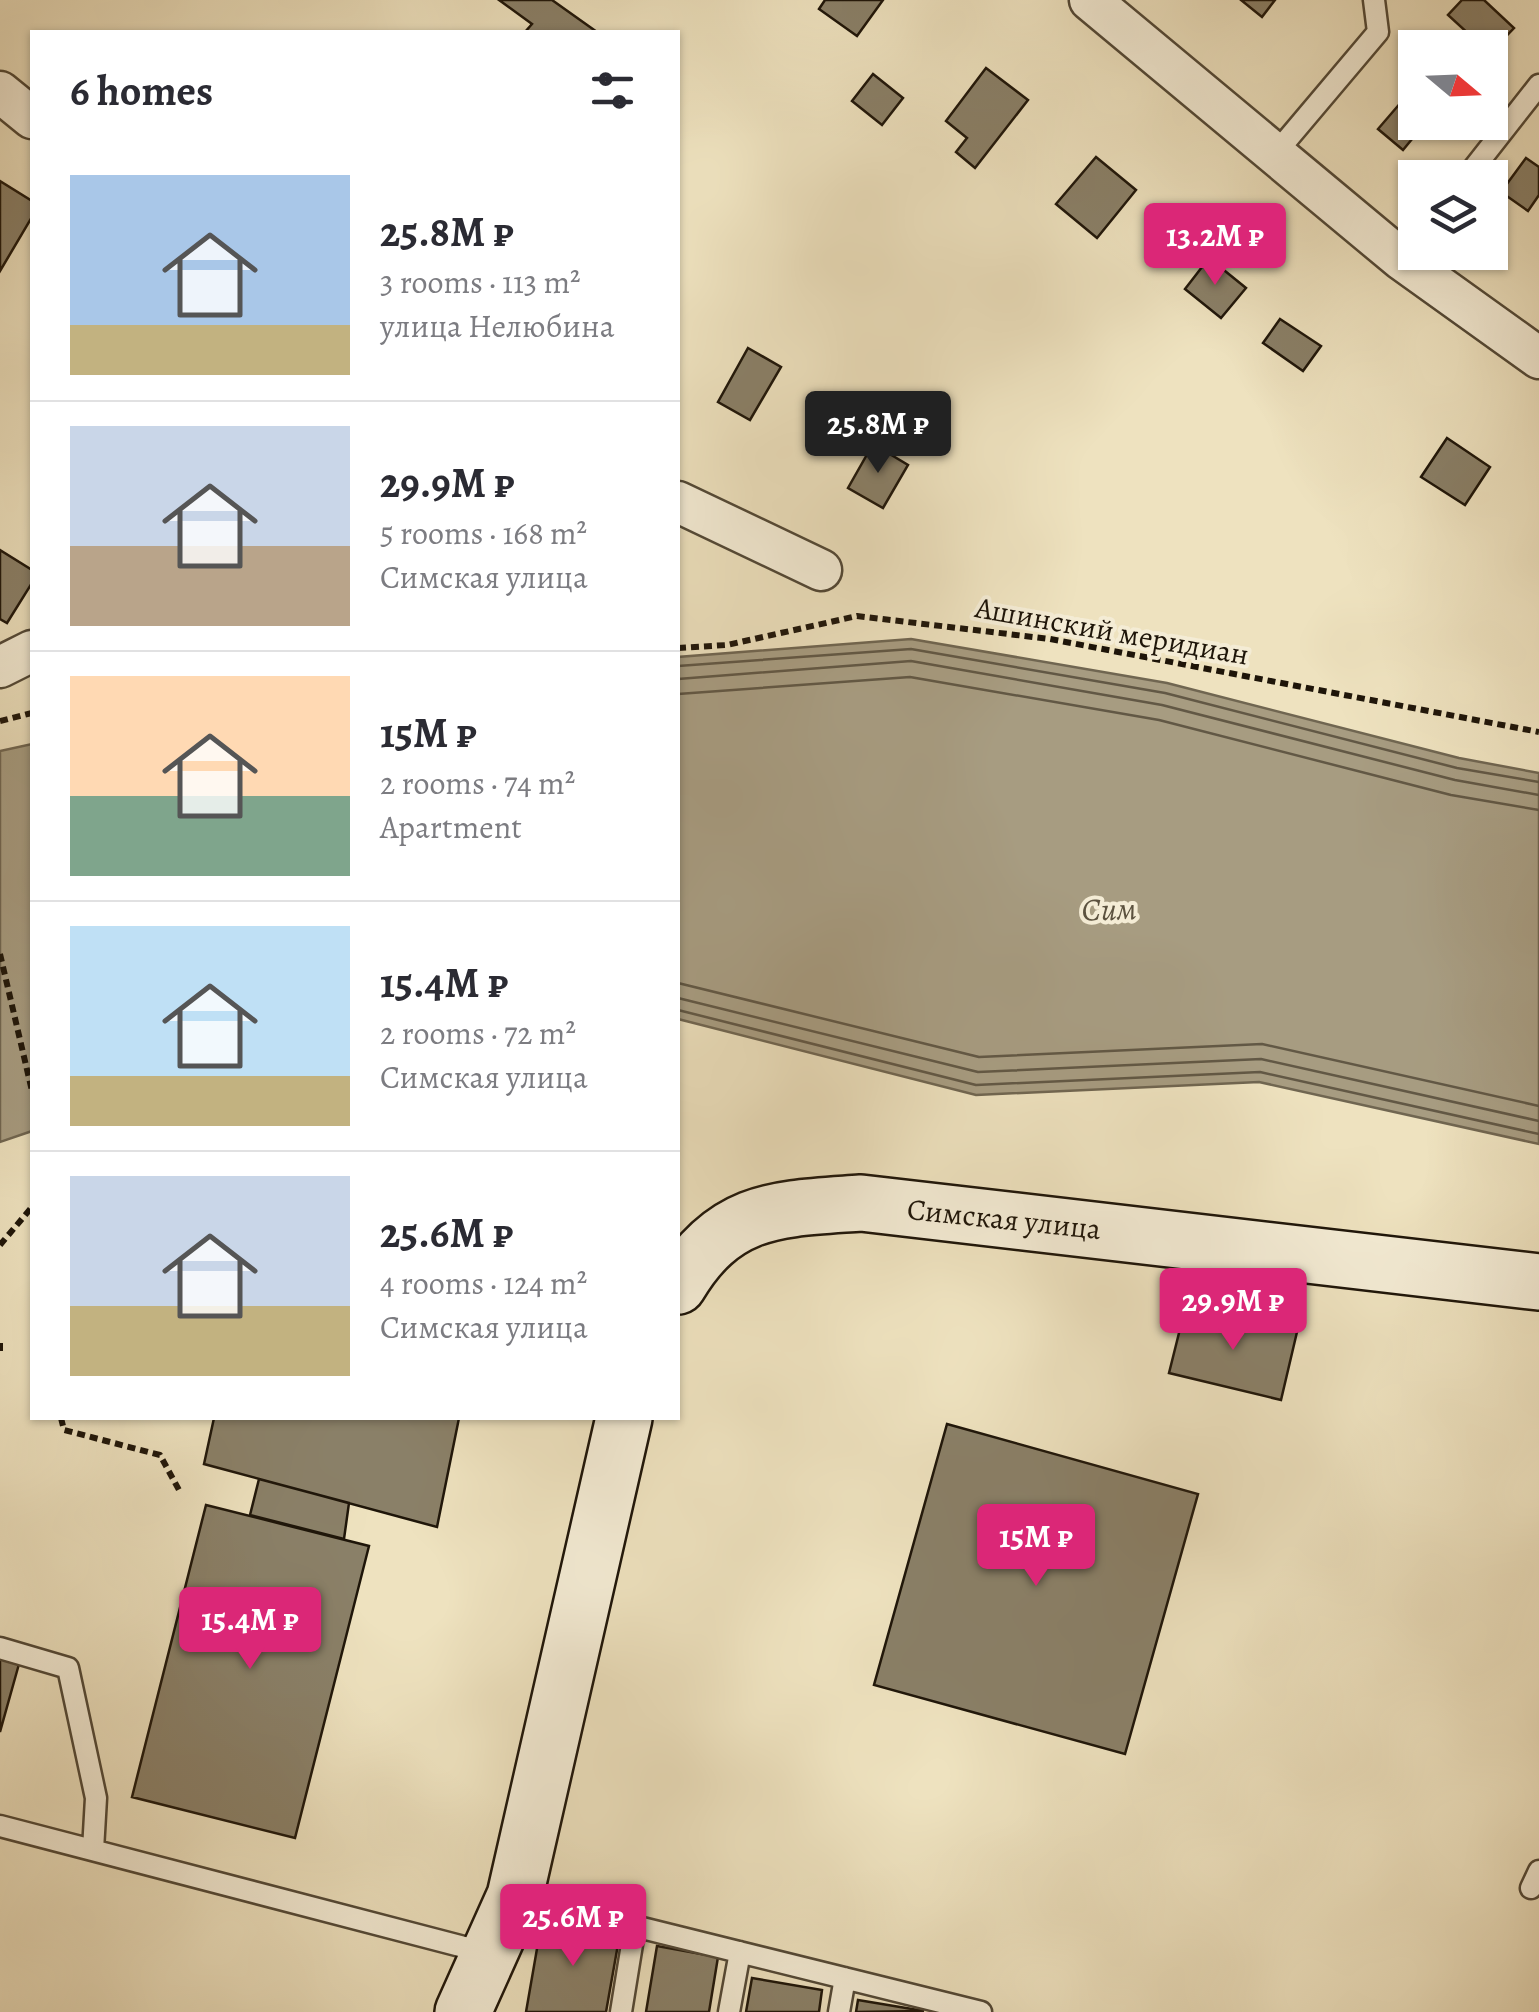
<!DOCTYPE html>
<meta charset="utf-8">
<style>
body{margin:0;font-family:Alegreya,serif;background:#f2f2f3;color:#2b2b33;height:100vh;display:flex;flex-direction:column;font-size:38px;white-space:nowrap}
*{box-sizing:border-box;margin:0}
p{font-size:32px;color:#7c7c81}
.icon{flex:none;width:55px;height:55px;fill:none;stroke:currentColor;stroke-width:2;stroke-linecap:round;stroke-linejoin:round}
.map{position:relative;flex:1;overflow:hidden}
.side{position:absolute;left:30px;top:30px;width:650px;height:1390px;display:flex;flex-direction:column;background:#fff;border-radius:0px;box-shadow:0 2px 8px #0004}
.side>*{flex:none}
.needle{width:65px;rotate:109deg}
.tools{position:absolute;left:1398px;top:30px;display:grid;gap:20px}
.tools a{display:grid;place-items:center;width:110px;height:110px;border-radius:0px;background:#fff;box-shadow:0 2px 8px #0004;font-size:50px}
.price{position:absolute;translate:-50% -85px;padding:0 22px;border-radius:10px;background:#db2777;color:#fff;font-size:32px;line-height:65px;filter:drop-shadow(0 2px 5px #0008)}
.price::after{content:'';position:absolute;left:50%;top:60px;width:30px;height:22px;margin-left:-15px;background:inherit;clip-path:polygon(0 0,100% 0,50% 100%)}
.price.on{background:#222;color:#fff}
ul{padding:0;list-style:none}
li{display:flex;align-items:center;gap:30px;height:250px;padding:0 40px}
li+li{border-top:2px solid #e1e1e2}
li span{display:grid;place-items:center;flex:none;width:280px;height:200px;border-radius:0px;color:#555}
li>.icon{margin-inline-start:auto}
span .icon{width:120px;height:120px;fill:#fffc;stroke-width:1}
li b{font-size:42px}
h2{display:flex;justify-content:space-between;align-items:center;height:120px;padding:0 40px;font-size:42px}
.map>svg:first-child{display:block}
</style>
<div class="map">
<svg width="1539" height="2012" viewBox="0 0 1539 2012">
<rect width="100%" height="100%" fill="#eee2bf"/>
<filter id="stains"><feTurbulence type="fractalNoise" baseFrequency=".002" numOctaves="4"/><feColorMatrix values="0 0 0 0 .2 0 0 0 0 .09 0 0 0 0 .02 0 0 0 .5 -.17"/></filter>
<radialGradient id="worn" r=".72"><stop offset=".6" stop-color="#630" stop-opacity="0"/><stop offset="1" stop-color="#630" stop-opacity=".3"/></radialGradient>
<path fill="#a79c81" stroke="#706651" stroke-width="2.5" d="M911,639L1167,683L1459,758L1539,773V1144L1259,1082L976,1095L678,1019V657Z
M32,744V1131L0,1142V751Z"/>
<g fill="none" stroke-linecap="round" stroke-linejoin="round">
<path stroke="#625845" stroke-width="2.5" d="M678,666L911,649L1165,693L1457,768L1539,782
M678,679L911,661L1162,705L1455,780L1539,795
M678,694L910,677L1159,720L1451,795L1539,810
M678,983L979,1057L1262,1044L1539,1106
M678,998L978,1072L1261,1059L1539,1121
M678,1010L976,1085L1260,1072L1539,1134"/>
</g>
<path fill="#8a8068" stroke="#1e1509" stroke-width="2.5" d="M499,0H552L597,32H525L532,24Z
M825,0H883L857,36L819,9Z
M1241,0H1275L1262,17Z
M1462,0H1484L1514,28L1490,53V48H1484L1448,15Z
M986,68L1028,100L975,168L956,152L967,138L946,121Z
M873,74L903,98L882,125L852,101Z
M1415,86V122H1426L1403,150L1378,129Z
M1096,157L1136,190L1097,238L1056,204Z
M1526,158L1539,167V195L1528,211L1501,192Z
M0,181L32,201V217L0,271Z
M1209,258L1246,288L1221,318L1185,289Z
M1280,319L1321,346L1303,371L1263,343Z
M748,348L781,367L750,420L718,402Z
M1447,438L1490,467L1465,505L1421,477Z
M873,444L908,465L883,508L848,488Z
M0,550L32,570V583L7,623L0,619Z
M1186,1305L1297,1332L1281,1400L1169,1373Z
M214,1418H459L437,1527L204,1464Z
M947,1424L1198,1494L1125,1754L874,1685Z
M259,1479L349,1503L344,1539L250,1515Z
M206,1505L369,1546L295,1838L132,1797Z
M0,1659L19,1664L0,1732Z
M542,1920L620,1933L606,2012H526Z
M657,1946L718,1957L709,2012H646Z
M752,1978L822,1990L819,2012H746Z
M858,2000L924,2011L856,2012Z"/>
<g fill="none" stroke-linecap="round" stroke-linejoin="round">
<defs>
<path id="lane" d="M1275,154L1378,32L1374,0
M1466,178L1539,85
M0,1648L68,1668L96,1798L93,1850
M0,1826L487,1953
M1531,1888L1539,1871
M517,1897L981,2012
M621,2012L635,1926
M729,2012L740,1952
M839,2012L845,1978"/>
<path id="street" d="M1090,0L1401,259L1539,358
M0,92L32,118
M678,502L821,570
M0,667L32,651"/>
<path id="secondary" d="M678,1286C725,1207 778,1209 861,1203L1539,1282
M463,2012L515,1896L624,1418"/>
</defs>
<use href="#lane" stroke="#524836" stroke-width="25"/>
<use href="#street" stroke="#524836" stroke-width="45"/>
<use href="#secondary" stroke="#1e1509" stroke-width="60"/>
<path stroke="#1e1509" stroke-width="6" stroke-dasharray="8 5" stroke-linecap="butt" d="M678,648L727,645L857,616L1050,639L1539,732
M0,721L32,713
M0,954L32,1091
M0,1245L32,1207
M0,1343V1355
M61,1418L64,1430L160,1455L179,1490"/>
<use href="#lane" stroke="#f4ecd5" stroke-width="20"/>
<use href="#street" stroke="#f4ecd5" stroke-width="40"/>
<use href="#secondary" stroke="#f4ecd5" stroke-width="55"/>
</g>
<g text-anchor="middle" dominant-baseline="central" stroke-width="8" stroke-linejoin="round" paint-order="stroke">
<g font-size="30" fill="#1e1509" stroke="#f4ecd5">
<text transform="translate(1112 631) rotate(10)">Ашинский меридиан</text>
<text transform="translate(1004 1219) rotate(6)">Симская улица</text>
</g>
<g font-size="32" font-style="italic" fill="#5c523f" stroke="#f4ecd5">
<text transform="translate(1109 909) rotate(-1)">Сим</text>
</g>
</g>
<rect width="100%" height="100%" filter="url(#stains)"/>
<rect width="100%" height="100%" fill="url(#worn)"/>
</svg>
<div class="tools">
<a><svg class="needle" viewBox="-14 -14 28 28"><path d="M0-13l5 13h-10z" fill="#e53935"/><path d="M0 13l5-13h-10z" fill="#7c7c81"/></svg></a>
<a><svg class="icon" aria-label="layers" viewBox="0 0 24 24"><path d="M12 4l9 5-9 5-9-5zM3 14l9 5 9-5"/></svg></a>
</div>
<b class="price" style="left:1215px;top:288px">13.2M ₽</b>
<b class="price on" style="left:878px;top:476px">25.8M ₽</b>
<b class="price" style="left:1233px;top:1353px">29.9M ₽</b>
<b class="price" style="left:1036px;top:1589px">15M ₽</b>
<b class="price" style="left:250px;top:1672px">15.4M ₽</b>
<b class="price" style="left:573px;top:1969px">25.6M ₽</b>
<section class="side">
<h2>6 homes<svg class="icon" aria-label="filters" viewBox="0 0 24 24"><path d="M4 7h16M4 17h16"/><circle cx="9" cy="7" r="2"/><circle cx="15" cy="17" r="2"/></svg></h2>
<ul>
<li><span style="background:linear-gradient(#a9c7e8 75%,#c2b280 0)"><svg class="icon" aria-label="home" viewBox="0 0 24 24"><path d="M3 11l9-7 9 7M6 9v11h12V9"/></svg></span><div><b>25.8M ₽</b><p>3 rooms · 113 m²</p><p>улица Нелюбина</p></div></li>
<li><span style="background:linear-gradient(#c9d6e8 60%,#b9a48a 0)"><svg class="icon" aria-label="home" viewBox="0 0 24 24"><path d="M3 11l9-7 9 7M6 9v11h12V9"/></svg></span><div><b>29.9M ₽</b><p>5 rooms · 168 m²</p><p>Симская улица</p></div></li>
<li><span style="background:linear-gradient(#ffd9b3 60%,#7fa58c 0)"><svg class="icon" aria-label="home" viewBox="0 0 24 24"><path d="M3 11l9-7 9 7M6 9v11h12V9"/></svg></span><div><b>15M ₽</b><p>2 rooms · 74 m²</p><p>Apartment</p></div></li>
<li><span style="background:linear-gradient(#bfe0f5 75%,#c2b280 0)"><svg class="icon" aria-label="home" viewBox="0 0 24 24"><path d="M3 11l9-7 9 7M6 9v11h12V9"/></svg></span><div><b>15.4M ₽</b><p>2 rooms · 72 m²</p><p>Симская улица</p></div></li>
<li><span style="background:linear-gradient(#c9d6e8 65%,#c2b280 0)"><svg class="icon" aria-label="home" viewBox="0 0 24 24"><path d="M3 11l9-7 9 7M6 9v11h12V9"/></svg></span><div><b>25.6M ₽</b><p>4 rooms · 124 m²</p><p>Симская улица</p></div></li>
</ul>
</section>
</div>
